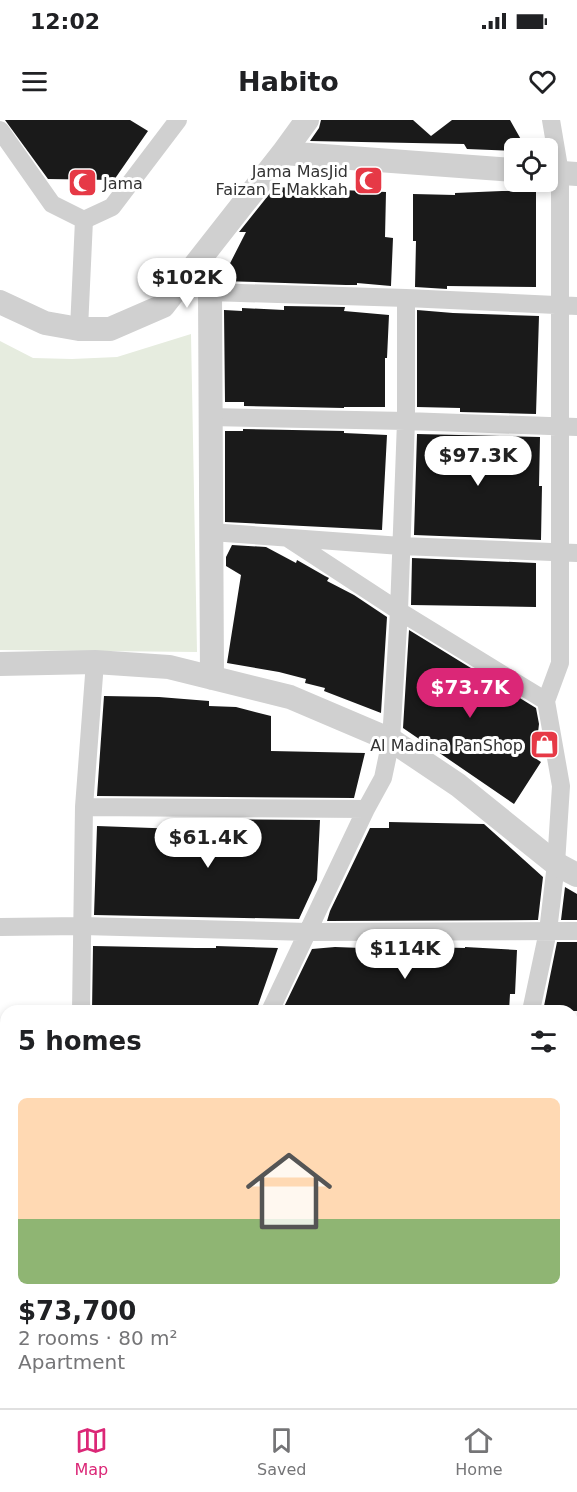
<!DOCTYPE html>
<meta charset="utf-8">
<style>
body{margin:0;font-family:"DejaVu Sans",sans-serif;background:#f6f6f6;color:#202124;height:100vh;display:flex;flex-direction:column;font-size:22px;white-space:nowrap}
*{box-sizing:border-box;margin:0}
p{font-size:20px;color:#757577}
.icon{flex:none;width:33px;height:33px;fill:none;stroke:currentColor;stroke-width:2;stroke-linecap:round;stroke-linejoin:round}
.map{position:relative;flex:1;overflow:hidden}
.side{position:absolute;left:0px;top:885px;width:578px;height:404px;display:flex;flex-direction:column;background:#fff;border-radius:18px 18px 0 0;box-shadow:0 3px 9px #0003}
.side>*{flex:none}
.controls{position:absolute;left:504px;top:18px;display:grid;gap:12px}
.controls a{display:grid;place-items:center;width:54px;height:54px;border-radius:9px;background:#fff;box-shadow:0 3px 9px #0003;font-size:30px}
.price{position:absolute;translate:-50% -51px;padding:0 14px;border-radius:21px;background:#fff;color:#222;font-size:20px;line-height:39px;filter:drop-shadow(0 2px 3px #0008)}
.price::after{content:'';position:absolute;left:50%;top:36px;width:18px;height:14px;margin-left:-9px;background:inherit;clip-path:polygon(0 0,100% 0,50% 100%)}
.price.current{background:#db2777;color:#fff}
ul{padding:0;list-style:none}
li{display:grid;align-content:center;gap:12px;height:318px;padding:0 18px}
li+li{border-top:2px solid #e0e0e0}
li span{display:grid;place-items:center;height:186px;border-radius:9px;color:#555}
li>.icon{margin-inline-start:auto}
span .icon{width:108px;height:108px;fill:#fffc;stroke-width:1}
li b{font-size:26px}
h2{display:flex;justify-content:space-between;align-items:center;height:72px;padding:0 18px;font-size:26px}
.status{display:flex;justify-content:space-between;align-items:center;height:42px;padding:0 30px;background:#fff;direction:ltr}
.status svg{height:16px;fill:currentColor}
header{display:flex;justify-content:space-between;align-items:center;height:78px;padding:0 18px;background:#fff;font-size:27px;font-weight:700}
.tabs{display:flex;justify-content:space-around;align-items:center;height:84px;border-top:2px solid #e0e0e0;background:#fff;font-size:16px;color:#757577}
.tabs a{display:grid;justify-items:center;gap:3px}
.tabs .current{color:#db2777}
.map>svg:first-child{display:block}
</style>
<div class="status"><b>12:02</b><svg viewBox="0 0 49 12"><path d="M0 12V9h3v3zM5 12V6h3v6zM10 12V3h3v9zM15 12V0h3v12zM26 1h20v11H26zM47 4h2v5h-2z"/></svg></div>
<header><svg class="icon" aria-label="menu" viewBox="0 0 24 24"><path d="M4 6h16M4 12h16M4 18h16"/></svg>Habito<svg class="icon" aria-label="heart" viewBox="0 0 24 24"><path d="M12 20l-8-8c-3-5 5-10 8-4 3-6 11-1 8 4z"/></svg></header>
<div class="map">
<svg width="577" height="1288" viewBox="0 0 577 1288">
<rect width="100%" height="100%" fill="#fff"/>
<path fill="#e6ecdf" d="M191,214L197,532L0,530V221L33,238L72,239L117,237Z"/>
<path fill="#1a1a1a" d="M5,0H130L148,11L114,60L48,59Z
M321,0H413L431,16L452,0H510L523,23L518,28H514V31L467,29L464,24L310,21L319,8Z
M275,67L386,72L385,117L393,118L391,166L357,163V165H346L221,161L246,112H239Z
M502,71H536V167L447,166V169L415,167L416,121H413V74L455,75V73Z
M284,186L345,187L344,191L389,195L387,238H385V287H344V288L244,286V282H225L224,190L242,191V188L284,190Z
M417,190L453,193L539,196L536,294L460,292V288L417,287Z
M243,309L344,311V313L387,315L382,410L225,402V311H243Z
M417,314L540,317L539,366H542L541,420L414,415Z
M232,425L266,427L296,443L297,440L325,456L329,458L327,461L354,475L387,497L381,593L324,571L325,568L305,563L306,559L279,552L227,543L241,455L226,446V437Z
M412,438L536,443V487L411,485Z
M409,510L536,588L539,604L535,638L541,642L514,684L403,608Z
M104,576L159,577L209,581V586L236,587L271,596V631L365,633L354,678L97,676Z
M181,699L320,700L317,760L299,799L94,795L97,706L180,709Z
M389,702L484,704L543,757L538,800L327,801L330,791L370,708H389Z
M565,767L577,774V800H561Z
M557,822H577V891H543Z
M388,823L425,825V827L465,828V827L517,830L515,874H510L509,891H282L312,829L335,827L388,829Z
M93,826L195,828H216V826L278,828L256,891H92Z"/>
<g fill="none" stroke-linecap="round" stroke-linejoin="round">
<path stroke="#d0d0d0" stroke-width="18" d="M0,10L52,84L84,100L112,87L178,0
M210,172L406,178L577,186
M79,209L84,100
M210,297L406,301L577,307
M211,412L401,426L577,433
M289,419L399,491L546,581
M84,687L366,689
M0,807L82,806L308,812L577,811
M81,891L84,687L95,542
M270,891L366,689L383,658L391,620L399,491L406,301V178
M531,891L548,811L556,744L561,666L546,581L560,543V53L551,0
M572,931H577
M572,1053H577
M108,1282L112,1288"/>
<path stroke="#d0d0d0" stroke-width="24" d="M283,33L514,50
M548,52L577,54
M194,147L210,172L212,558
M0,182L45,203L79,209H110L163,186L283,33L307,0
M0,544L95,542L169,547L290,577L391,620L458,665L556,744L577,755"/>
</g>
<defs>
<symbol id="mosque-square" viewBox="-11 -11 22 22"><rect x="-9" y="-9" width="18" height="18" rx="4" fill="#e63946" stroke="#fff"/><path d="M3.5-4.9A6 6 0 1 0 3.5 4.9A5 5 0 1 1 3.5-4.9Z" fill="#fff"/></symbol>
<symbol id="shop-square" viewBox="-11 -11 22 22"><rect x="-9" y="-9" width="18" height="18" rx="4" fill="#e63946" stroke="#fff"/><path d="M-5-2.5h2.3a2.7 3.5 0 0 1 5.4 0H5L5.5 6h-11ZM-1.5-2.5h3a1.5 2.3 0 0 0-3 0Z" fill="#fff"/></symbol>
</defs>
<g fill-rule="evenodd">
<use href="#mosque-square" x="352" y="44" width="33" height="33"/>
<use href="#mosque-square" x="66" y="46" width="33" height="33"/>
<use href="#shop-square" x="528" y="608" width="33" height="33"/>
</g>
<g text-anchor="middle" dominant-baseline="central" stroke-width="6" stroke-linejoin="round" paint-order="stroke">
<g font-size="16" fill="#333" stroke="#fff" text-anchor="end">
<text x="348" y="51">Jama MasJid<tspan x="348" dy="18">Faizan E Makkah</tspan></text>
<text x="103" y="63" text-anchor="start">Jama</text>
<text x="523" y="625">Al Madina PanShop</text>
</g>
</g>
</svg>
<div class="controls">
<a><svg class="icon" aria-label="locate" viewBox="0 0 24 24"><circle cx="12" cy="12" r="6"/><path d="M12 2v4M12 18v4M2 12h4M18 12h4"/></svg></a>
</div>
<b class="price" style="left:187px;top:189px">$102K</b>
<b class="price" style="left:478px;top:367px">$97.3K</b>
<b class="price current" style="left:470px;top:599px">$73.7K</b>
<b class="price" style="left:208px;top:749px">$61.4K</b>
<b class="price" style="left:405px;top:860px">$114K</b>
<section class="side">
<h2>5 homes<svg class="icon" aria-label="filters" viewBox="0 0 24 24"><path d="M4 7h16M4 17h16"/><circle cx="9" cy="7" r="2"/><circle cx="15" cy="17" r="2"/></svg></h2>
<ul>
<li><span style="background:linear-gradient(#ffd9b3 65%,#8fb573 0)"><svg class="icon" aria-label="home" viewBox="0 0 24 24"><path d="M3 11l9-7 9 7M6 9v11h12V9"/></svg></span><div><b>$73,700</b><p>2 rooms · 80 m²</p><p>Apartment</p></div></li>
</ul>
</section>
</div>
<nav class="tabs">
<a class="current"><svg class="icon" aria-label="map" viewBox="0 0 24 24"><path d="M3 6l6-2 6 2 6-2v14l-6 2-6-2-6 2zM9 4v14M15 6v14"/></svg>Map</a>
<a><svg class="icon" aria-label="saved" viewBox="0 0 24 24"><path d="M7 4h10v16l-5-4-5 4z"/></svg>Saved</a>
<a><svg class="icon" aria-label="home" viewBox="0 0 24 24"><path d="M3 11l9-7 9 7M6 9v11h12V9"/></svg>Home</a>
</nav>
